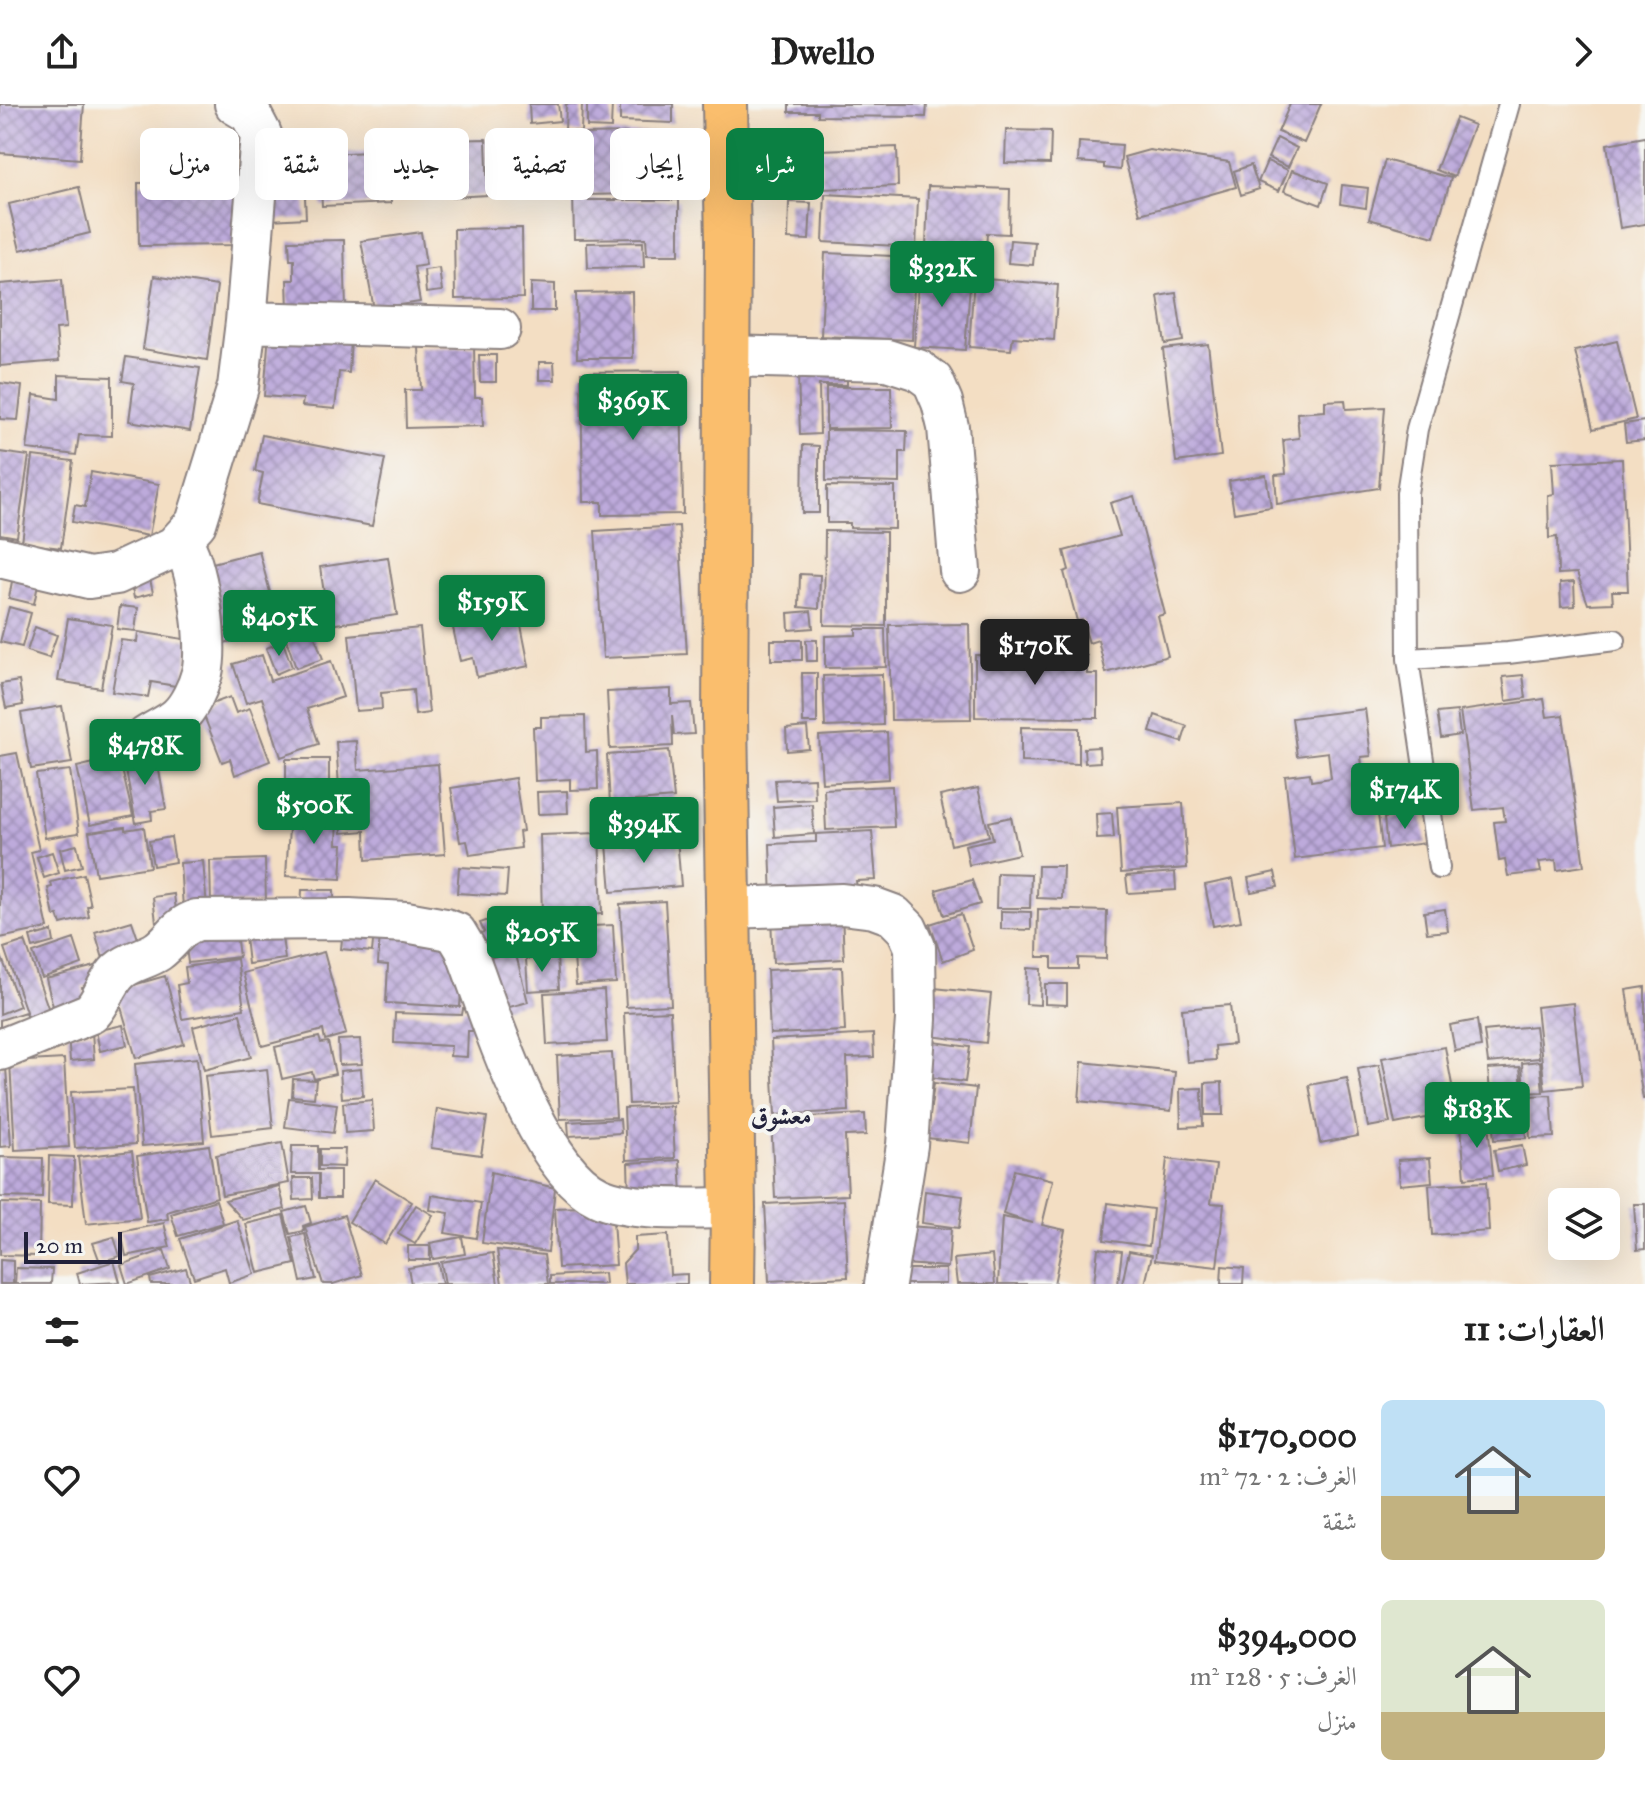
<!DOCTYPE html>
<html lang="ar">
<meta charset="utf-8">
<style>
body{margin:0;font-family:"IM FELL Great Primer",Amiri,serif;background:#f2f2f2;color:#222;direction:rtl;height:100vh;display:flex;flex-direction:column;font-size:30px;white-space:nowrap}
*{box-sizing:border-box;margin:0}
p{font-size:26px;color:#767676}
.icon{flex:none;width:44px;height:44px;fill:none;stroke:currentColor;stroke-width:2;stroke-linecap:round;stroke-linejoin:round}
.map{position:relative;height:1180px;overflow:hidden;direction:ltr}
.panel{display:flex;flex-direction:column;background:#fff;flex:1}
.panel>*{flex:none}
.guide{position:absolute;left:24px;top:24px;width:800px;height:72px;direction:rtl;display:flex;gap:16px}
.controls{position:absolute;left:1548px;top:1084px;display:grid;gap:16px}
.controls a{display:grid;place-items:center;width:72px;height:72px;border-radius:12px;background:#fff;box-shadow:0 8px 32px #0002;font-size:40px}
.scale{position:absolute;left:24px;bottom:20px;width:98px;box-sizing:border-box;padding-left:8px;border:4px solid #22223b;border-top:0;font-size:22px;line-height:28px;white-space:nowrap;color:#22223b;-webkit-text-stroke:6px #f6f6f2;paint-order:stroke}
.price{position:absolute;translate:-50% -68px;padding:0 18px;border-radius:8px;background:#0b8043;color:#fff;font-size:26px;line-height:52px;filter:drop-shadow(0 2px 4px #0008)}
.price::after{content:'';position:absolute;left:50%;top:48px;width:24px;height:18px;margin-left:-12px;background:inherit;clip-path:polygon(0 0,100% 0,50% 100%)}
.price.selected{background:#222;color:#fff}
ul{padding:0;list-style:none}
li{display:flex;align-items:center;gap:24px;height:200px;padding:0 40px}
li span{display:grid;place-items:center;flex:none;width:224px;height:160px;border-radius:12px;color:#555}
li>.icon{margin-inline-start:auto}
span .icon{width:96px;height:96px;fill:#fffc;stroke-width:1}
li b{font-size:34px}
h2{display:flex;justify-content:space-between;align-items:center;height:96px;padding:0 40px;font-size:34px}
.chip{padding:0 28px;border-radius:12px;background:#fff;box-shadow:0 8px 32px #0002;font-size:28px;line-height:72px}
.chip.selected{background:#0b8043;color:#fff}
header{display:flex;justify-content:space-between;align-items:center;height:104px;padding:0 40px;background:#fff;font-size:36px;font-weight:700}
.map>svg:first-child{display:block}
</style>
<header><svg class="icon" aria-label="forward" viewBox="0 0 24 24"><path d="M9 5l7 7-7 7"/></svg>Dwello<svg class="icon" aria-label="share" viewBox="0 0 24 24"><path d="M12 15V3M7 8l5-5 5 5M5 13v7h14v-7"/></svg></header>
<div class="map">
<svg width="1645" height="1180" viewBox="0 0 1645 1180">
<defs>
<pattern id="building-cross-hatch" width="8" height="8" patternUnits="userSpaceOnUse" patternTransform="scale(2)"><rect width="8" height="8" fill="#bdaadb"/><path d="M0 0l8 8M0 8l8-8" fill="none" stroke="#998ab3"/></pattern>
</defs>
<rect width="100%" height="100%" fill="#f6f6f2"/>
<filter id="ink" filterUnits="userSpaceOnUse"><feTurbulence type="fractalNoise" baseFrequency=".0125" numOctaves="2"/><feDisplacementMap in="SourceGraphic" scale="16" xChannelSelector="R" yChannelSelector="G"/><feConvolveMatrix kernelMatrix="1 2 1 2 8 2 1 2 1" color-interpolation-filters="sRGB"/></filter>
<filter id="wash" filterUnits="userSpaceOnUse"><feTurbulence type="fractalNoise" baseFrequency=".006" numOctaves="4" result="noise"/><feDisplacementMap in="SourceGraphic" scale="32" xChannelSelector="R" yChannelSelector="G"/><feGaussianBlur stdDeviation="1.8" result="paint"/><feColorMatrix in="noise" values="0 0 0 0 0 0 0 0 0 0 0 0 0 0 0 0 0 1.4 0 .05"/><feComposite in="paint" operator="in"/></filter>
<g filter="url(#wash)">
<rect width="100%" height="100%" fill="#f3dec3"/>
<g id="blocks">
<path fill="url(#building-cross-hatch)" d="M0,0H84L80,55L0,49Z
M529,0H558L560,17L530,20Z
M566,0H582L581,28L565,27Z
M587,0H612L611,24L587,23Z
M620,0H673V19L620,17Z
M789,0H927L926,13L818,12V8H789Z
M1290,0H1321L1304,39L1278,28Z
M1456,14L1474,21L1454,73L1436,66Z
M1006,26L1051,27L1050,60L1005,59Z
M674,28L675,89L587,91L585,30Z
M421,33H440L441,64H422Z
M1645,33V120L1620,124L1607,40Z
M1277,34L1297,44L1288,63L1268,54Z
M486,35L488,91L450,93L448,36Z
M1079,38L1122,41L1120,66L1104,64V60L1078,58Z
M897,43L898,82L822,85L821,46Z
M379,44H397V65H379Z
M1149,46L1229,58L1236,83L1140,110L1124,53Z
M372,48L373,75H390L391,99L322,102L319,50Z
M1385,56L1451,74L1434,133L1369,115Z
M1267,57L1288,66L1279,87L1258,78Z
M1251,61L1259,85L1241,91L1234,67Z
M1292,66L1328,79L1321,101L1284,87Z
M304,73L306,114L270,116L267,75Z
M240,78V141L139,142L138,79Z
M1342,81L1368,84L1366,104L1340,100Z
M928,82L1010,85L1009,130L987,129L986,146L926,144Z
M79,83L90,129L20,146L9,100Z
M573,88H581V96H679V151H647L646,134L574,135Z
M825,90L918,95L916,143L823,138Z
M789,98L811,99L809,136L788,135Z
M522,124L523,194L455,195L454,125Z
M421,128L426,161L414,163L420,198L374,205L361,137Z
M344,136L346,206L288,207L287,176H294V156H290L289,137Z
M1010,136L1035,138L1033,161L1008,159Z
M643,138L644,163L588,164L587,139Z
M825,149L915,153L912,236L821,232Z
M439,164L442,187L426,189L424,166Z
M919,164L971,168L965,246L914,243Z
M154,172L217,182L207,256L143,245Z
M974,174L1058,181L1054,236L1013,233L1011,246L969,243Z
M62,175L66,224L56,225L59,257L0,262V180Z
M531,179L555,180V207H531Z
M632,188L633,254H577L576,189Z
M1176,189L1183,237L1165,240L1158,192Z
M269,228L351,235L349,269L339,268L335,305L302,302L303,295L264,292Z
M1617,237L1636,315L1593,325L1575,247Z
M1208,240L1221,352L1176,358L1163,245Z
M474,242L475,293H482L483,322L406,324L405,286H421L419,243Z
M479,251H496V278H480Z
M126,253L200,264L190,327L129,317L134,279L122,277Z
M539,258H554L555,276H539Z
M681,267L683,410L602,411V398H583L581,268Z
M847,269V281H819L820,330L800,331L798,270Z
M59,271L112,273V332L79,331L76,351L27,345L34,291L59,295Z
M0,279L22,282L18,316L0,315Z
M826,283H891L892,324L826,325Z
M1345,296L1346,305L1385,303L1379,384L1277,400L1275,371L1286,370L1283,336L1299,334L1297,309L1325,307V297Z
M1645,317V336L1626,338L1624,320Z
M826,326L907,327L906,348H900V379L826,377Z
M262,331L385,355L372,422L257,400L263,369L255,367Z
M803,341L819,342V409H802Z
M0,348L29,352L17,433L0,430Z
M33,352L73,357L61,444L22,439Z
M1622,355L1628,487H1612L1613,499L1588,500L1577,469L1558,470L1557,433L1549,434L1548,391L1554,390L1552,358Z
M91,368L159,380L149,432L72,418L75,401L85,403Z
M1266,371L1271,403L1234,409L1229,377Z
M827,382L895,383V425L850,424V419H827Z
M1134,392L1165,510L1158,512L1168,552L1106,569L1098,536L1089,539L1082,516L1077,517L1064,468L1069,466L1064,447L1120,432L1110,399Z
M679,422L687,550L603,554L595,427Z
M825,427L886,428V522L824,521Z
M259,447L275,507L235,518L236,522L218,527L201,462Z
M388,453L397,511L329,521L320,463Z
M14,466L40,471L34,500L9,494Z
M148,466L153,489L134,494L129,470Z
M800,470L820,471L819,505L799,503Z
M1574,478L1575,502L1561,503L1560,479Z
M120,502L138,504L135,527L117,525Z
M9,503L31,509L22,543L0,538Z
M518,506L529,562L477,573L473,554L460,557L452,519Z
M811,507L813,524L789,526L788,509Z
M306,508L323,555L296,564L280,517Z
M68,514L112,521L101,584L58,577Z
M969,520L971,615L891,616L889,521Z
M35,523L57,531L49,554L27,547Z
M246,524L248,534L218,540L216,530Z
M420,524L429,609L415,611L413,586L381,589L382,605L356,607L349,531Z
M856,525H885L886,563L825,564V532L856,531Z
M138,528L190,536L182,583L151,578L148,593L112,588L121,536L137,538Z
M771,536H802V556H771Z
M806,536H817V557H807Z
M283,538L292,563L276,570L266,544Z
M262,551L270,577L331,557L343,593L307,605L319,640L281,653L262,594L246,599L233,560Z
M975,551L1087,552V570H1098V614L975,613Z
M802,569H817V619H803Z
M882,570L883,621L825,623L823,572Z
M1523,571L1526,594L1506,597L1503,573Z
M19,577L23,601L6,604L1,580Z
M671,585V600L691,599L694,630L674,631L672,611L673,642L610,645L607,588Z
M230,593L236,609L250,604L270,657L235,671L230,655L222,658L201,604Z
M1544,595L1547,613L1563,611L1584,762L1557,766L1556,756L1539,758L1541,768L1508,772L1505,756L1499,757L1494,718L1505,717L1503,703L1474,706L1460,607Z
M62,602L72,659L31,665L21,609Z
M1365,605L1371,652L1361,653L1365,686L1375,685L1382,744L1295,755L1285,672L1310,669L1311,677L1331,674L1328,648L1297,652L1292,614Z
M1457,607L1460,631L1441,634L1437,609Z
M1155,611L1187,622L1182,638L1150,628Z
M585,612L586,648L597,647L598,685L570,686V675L535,677L533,623H541V613Z
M807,623L809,645L787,647L786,625Z
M1021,623L1079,624V660L1021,658Z
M887,628L889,675L822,679L819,632Z
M356,637L358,666L438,660L445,750L366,756L365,727L342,729L336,638Z
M1099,643L1100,658L1085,659L1084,644Z
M669,646L674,694L610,699L607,651Z
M17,649L39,746L31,748L48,824L0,834V652Z
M156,650L166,705L151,707L152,716L136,719L124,656Z
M119,653L133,712L90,721L77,663Z
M286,655H329V695H304V703H286Z
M70,666L79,729L45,734L36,670Z
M515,674L523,727L519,728L521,744L470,751L467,737L460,738L451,684Z
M814,674L815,695L777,697L775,676Z
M892,682L894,723L826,726L824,685Z
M978,684L989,732L951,741L940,692Z
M567,687L568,709L538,710L537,688Z
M1183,699L1187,764L1121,769L1117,703Z
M812,700L814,730L775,733L773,703Z
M676,701L678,731L608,736L606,706Z
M290,708L338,710L337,740H343L341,775L286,772Z
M1112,709L1114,734L1097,735L1096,710Z
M1422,709L1426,739L1387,744L1384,714Z
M1011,713L1019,750L969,761L965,741L993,735L989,718Z
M125,723V726L144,723L150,763L96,771L89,728Z
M872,727L876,776L856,777L858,792L772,796L770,740L816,738V730Z
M599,729L602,810L542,812L540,731Z
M171,733L175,758L153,762L149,737Z
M677,734L681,782L611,788L607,740Z
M77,741L82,762L65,766L60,745Z
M52,748L59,769L44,774L37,753Z
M265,755L266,799L211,800L210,757Z
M203,757L207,803L183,804L180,759Z
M1038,762H1063L1062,795L1037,794Z
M459,763L508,766L506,792L457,789Z
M1175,768L1176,786L1128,789L1126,772Z
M1275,768L1278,783L1251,788L1248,774Z
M997,769L1031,770L1030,804H996Z
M84,770L91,802H87L89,813L61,820L58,811L54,812L48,784L52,783L51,778Z
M1233,775L1241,817L1213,822L1205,781Z
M972,776L980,800L944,811L936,786Z
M302,786H334V803H301Z
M174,790L177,815L156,818L153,793Z
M665,797L671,901L626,903L620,800Z
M1038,805L1107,807L1106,855L1078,854V865H1052V853H1037Z
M1445,805L1448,827L1427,829L1424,808Z
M1001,807L1031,808V826L1001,825Z
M842,808L844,855L773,859L771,812Z
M961,810L973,846L943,857L930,820Z
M503,811L513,840L490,848L487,838L478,841L475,831L484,828L480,819Z
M132,817L139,838L107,868L95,828Z
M280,819L285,855L248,860L244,824Z
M235,821L239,853L188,859L184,827Z
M613,821L616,879L576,881L572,823Z
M343,825L374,828L372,848L341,845Z
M52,827L54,838L33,844L30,833Z
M380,828L448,832L463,853L460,903L386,899L388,861L378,860Z
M74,835L82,860L42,874L33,849Z
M25,837L52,915L31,922L4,844Z
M515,847L528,898L502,905L489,854Z
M324,848L346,930L325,936L323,926L262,942L243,869Z
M0,849L20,902L0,910Z
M557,853L559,885L528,887L526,855Z
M237,855L244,905L182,915L177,881L187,879L185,863Z
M95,862L99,879L82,883L88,905L56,914L46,875Z
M842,863L845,927L770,930L767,866Z
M1027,864L1041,865L1040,901L1026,900Z
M165,872L184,940L136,954L116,886Z
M1045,880H1067V901L1045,900Z
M1645,883V995H1643L1626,886Z
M934,884L991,890L986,939L930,932Z
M604,886L607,938L547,941L544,889Z
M1573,899L1582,982L1545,986L1536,903Z
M1230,901L1234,940L1215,942L1216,956L1187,958L1182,905Z
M463,905L480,906L479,927H468L467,953L450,952L451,942L394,939L395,909L462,911Z
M670,907L675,998L629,1000L624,909Z
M25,908L31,925L0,936V916Z
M240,910L251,953L204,966L193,923Z
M1477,916L1481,943L1455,947L1450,921Z
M123,921L127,941L100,947L96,927Z
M1535,922L1539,954L1488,959L1484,927Z
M92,928L94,955L70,957L68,930Z
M873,930L874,953L847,954L849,1007L775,1011L771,936Z
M319,933L321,939L328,938L335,970L314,975L312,968L282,975L275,943Z
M360,935L362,960L339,961L338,936Z
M927,937L970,943L965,978L922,972Z
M1445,943L1457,1008L1395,1020L1382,954Z
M612,949L616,1013L560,1015L557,952Z
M197,954L204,1037L142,1042L135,960Z
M64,955L69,1043L15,1046L10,958Z
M1540,957L1543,988L1524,989L1522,959Z
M1082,958L1175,968L1171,1007L1079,997Z
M1379,961L1390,1019L1368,1023L1358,965Z
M0,963H6L11,1042L0,1043Z
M1520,963L1526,1034L1494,1036L1488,965Z
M267,965L273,1024L212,1031L205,972Z
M361,965L363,992L342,994L340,967Z
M1347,974L1358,1032L1320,1039L1309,981Z
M293,975L316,976L314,994L292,992Z
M1222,978L1223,1011H1205V979Z
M934,979L976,984L970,1039L927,1034Z
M1202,984L1203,1022L1181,1023L1180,985Z
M133,985L136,1040L75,1044L71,988Z
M1551,991L1554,1033L1530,1034L1527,992Z
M289,994L337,1000L333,1029L285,1023Z
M372,996L374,1027L345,1029L343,999Z
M672,1002L675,1054L626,1056L624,1004Z
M437,1005L487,1013L481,1051L431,1044Z
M865,1010L866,1031L845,1032L848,1091L775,1094L771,1015Z
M620,1015L621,1029L569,1032L568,1018Z
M1488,1019L1493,1071L1465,1074L1461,1021Z
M282,1039L289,1079L222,1091L216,1051Z
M209,1041L217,1093L167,1108L168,1115L147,1118L137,1052Z
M1522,1041L1526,1061L1498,1067L1494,1046Z
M292,1042H318V1066H340V1094H319V1070H291Z
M320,1045H345L344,1063L320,1062Z
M132,1047L140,1114L86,1120L78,1053Z
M49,1052L74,1053L73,1101L48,1100Z
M0,1053L43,1054L42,1094L0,1093Z
M1430,1054L1432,1078L1400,1081L1398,1056Z
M1167,1055L1216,1061L1211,1099L1224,1100L1217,1163L1155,1156Z
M680,1056L682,1089L629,1091L628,1059Z
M1014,1066L1053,1076L1042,1121L1065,1126L1054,1180H998L1002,1113L1033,1119L1003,1110Z
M491,1068L555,1084L548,1148L482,1139Z
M293,1074H312L313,1095L294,1096Z
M375,1075L412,1098L385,1140L349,1118Z
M1486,1078L1489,1127L1432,1131L1429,1081Z
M279,1082L285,1105L243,1116L225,1096Z
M925,1087L963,1092L959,1124L922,1119Z
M432,1091L481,1099L476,1134L445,1129L449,1109L430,1106Z
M216,1096L223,1119L178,1132L171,1110Z
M844,1096L848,1173L769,1177L765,1100Z
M0,1099L40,1100L39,1152L0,1151Z
M1108,1099L1153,1105L1149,1142L1104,1136Z
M1634,1100H1645V1145L1637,1146Z
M416,1101L433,1111L415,1140L398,1130Z
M306,1102L311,1119L303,1122L304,1127L290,1130L284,1108Z
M612,1102L616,1161L558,1164L555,1104Z
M283,1111L295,1160L258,1169L246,1120Z
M344,1111L362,1171L333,1180H323L305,1123Z
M237,1116L255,1170L229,1179L225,1164L194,1174L180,1135Z
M164,1119L170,1143L126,1152L121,1128Z
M907,1122L951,1125L948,1163L904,1160Z
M305,1130L316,1175L301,1178L291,1133Z
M668,1131L670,1171L687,1170V1180H625L623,1159L635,1146V1133Z
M114,1133L120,1152L100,1158L93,1139Z
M462,1133L465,1150L433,1155L430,1139Z
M408,1142H430V1156H408Z
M1098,1144L1122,1147L1118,1180H1094Z
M164,1146L170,1165L127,1180L121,1161Z
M497,1146L544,1151L548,1180H502Z
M1129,1147L1152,1151L1145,1180H1122Z
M493,1149L498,1180H445L441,1158Z
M992,1151L995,1180H957L954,1155Z
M0,1156L13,1157V1180H0Z
M114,1157L120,1178L80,1180L77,1169Z
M438,1159L442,1180H411L408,1164Z
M1222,1162L1244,1164L1243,1180H1221Z
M16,1164L52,1165L51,1180H15Z
M186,1164L191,1180H151L150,1174Z
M900,1165H946V1180H900Z
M604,1169L605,1180H550V1172Z"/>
</g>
</g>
<g filter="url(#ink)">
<use href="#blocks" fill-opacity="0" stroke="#8a807f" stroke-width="2"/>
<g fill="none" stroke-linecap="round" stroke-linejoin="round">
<defs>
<path id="service" d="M1408,555L1508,549L1615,536
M1439,764L1408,555L1407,389L1417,325L1509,0"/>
<path id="minor" d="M246,218L500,225
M727,252L887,256L918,266L933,277L942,298L948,323L960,467
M0,453L89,474L116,470L174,443L196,419L238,283L246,218L261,30L250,9L235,0
M146,633C156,626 169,621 178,613C189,603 198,584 202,569C209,540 198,460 181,436
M729,804L842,800L874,804L893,811L907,825L915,843L916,915L907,1041L885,1180
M0,946L91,909C103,897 106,879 119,867C130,857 146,855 158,847C174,835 177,823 197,816L349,815L406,818L445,825L456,829L465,844C490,908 535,1063 599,1093C631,1108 697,1104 733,1104"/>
<path id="primary" d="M725,0L728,137L725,612L733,1104L732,1180"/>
</defs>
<use href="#service" stroke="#8a807f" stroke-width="24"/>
<use href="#minor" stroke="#8a807f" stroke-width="44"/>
<use href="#primary" stroke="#8a807f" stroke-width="48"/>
<use href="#service" stroke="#fff" stroke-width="20"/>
<use href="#minor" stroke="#fff" stroke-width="40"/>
<use href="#primary" stroke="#fabe6d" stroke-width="44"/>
</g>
</g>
<g text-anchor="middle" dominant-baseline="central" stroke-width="8" stroke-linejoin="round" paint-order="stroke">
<g font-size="26" font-weight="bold" fill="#22223b" stroke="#f6f6f2">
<text x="781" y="1011">معشوق</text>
</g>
</g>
</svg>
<div class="controls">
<a><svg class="icon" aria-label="layers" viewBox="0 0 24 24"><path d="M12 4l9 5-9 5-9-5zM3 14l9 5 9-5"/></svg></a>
</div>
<div class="scale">20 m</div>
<b class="price" style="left:942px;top:205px">$332K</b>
<b class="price" style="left:633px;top:338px">$369K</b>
<b class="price" style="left:492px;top:539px">$159K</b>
<b class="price" style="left:279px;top:554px">$405K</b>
<b class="price selected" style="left:1035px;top:583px">$170K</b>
<b class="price" style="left:145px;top:683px">$478K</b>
<b class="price" style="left:1405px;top:727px">$174K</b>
<b class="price" style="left:314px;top:742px">$500K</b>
<b class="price" style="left:644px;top:761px">$394K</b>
<b class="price" style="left:542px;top:870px">$205K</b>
<b class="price" style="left:1477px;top:1046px">$183K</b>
<div class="guide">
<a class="chip selected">شراء</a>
<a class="chip">إيجار</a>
<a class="chip">تصفية</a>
<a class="chip">جديد</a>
<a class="chip">شقة</a>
<a class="chip">منزل</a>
</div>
</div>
<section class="panel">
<h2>العقارات: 11<svg class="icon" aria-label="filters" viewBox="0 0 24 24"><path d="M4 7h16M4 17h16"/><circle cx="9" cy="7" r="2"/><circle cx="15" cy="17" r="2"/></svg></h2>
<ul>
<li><span style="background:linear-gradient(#bfe0f5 60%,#c2b280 0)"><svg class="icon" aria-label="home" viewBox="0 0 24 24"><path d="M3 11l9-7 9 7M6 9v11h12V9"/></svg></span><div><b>$170,000</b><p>الغرف: 2 · 72 m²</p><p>شقة</p></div><svg class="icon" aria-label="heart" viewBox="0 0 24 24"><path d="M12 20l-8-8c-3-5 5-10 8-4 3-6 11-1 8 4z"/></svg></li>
<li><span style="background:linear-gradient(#dfe7d0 70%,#c2b280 0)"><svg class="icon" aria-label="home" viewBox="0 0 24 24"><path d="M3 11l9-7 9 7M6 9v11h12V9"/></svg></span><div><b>$394,000</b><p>الغرف: 5 · 128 m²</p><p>منزل</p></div><svg class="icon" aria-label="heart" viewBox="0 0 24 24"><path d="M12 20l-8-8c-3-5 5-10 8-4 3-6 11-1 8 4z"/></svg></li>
</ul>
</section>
